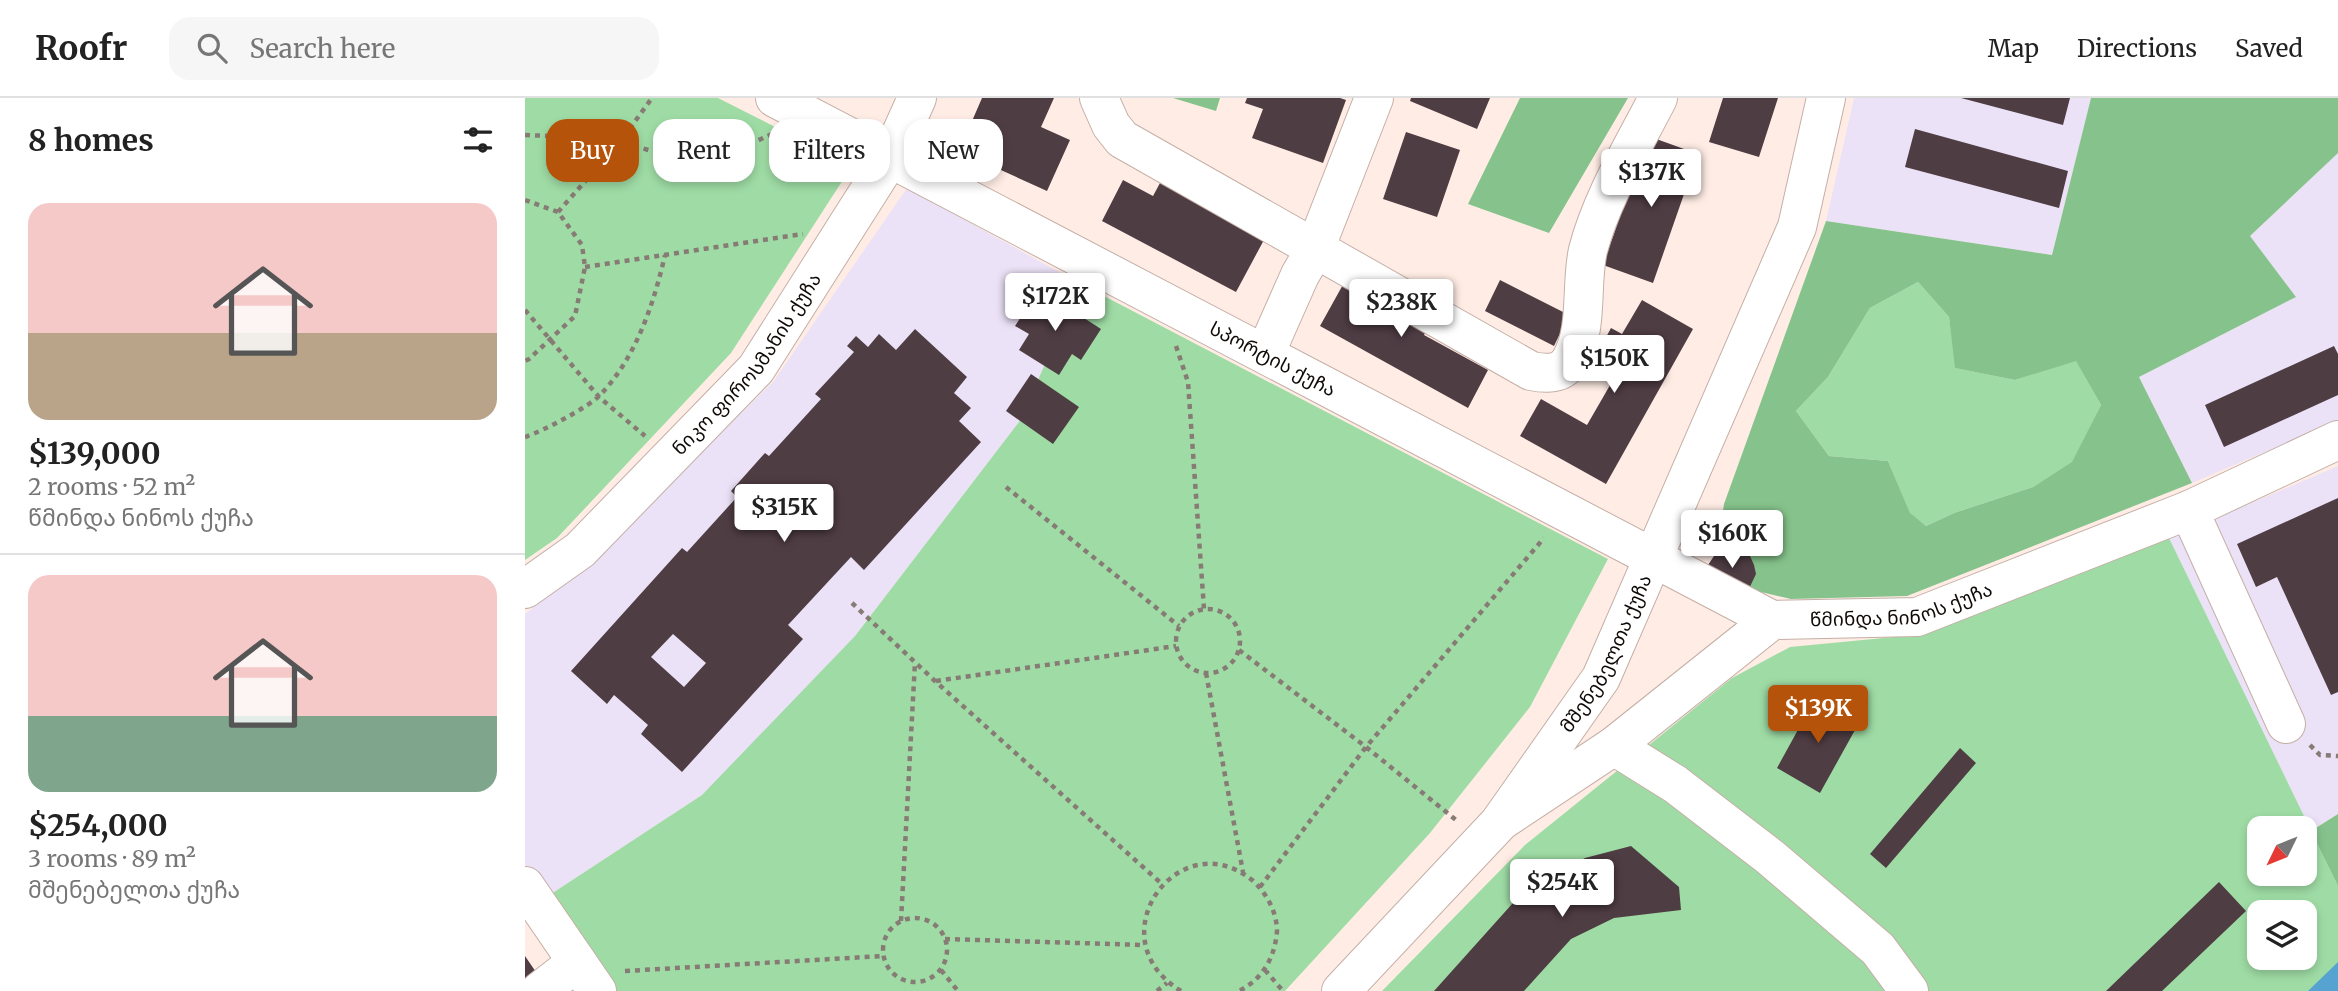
<!DOCTYPE html>
<meta charset="utf-8">
<style>
body{margin:0;font-family:Merriweather,"Noto Sans Georgian",serif;background:#f6f6f6;color:#222;height:100vh;display:flex;flex-direction:column;font-size:26px;white-space:nowrap}
*{box-sizing:border-box;margin:0}
p{font-size:23px;color:#767676}
.icon{flex:none;width:38px;height:38px;fill:none;stroke:currentColor;stroke-width:2;stroke-linecap:round;stroke-linejoin:round}
.map{position:relative;flex:1;overflow:hidden}
.sheet{display:flex;flex-direction:column;background:#fff;width:525px}
.sheet>*{flex:none}
.hud{position:absolute;left:21px;top:21px;width:665px;height:63px;display:flex;gap:14px}
.needle{width:46px;rotate:227deg}
.tools{position:absolute;left:1722px;top:718px;display:grid;gap:14px}
.tools a{display:grid;place-items:center;width:70px;height:70px;border-radius:14px;background:#fff;box-shadow:0 4px 10px #0003;font-size:35px}
.price{position:absolute;translate:-50% -60px;padding:0 16px;border-radius:7px;background:#fff;color:#222;font-size:23px;line-height:46px;filter:drop-shadow(0 2px 4px #0008)}
.price::after{content:'';position:absolute;left:50%;top:42px;width:21px;height:16px;margin-left:-10px;background:inherit;clip-path:polygon(0 0,100% 0,50% 100%)}
.price.active{background:#b45309;color:#fff}
ul{padding:0;list-style:none}
li{display:grid;align-content:center;gap:14px;height:371px;padding:0 28px}
li+li{border-top:2px solid #e0e0e0}
li span{display:grid;place-items:center;height:217px;border-radius:21px;color:#555}
li>.icon{margin-inline-start:auto}
span .icon{width:126px;height:126px;fill:#fffc;stroke-width:1}
li b{font-size:30px}
h2{display:flex;justify-content:space-between;align-items:center;height:84px;padding:0 28px;font-size:30px}
.chip{padding:0 24px;border-radius:21px;background:#fff;box-shadow:0 4px 10px #0003;font-size:24px;line-height:63px}
.chip.active{background:#b45309;color:#fff}
header{display:flex;align-items:center;gap:42px;box-sizing:border-box;height:98px;padding:0 35px;background:#fff;border-bottom:2px solid #e0e0e0}
header strong{font-size:33px}
nav{display:flex;gap:38px;margin-inline-start:auto;font-size:24px}
.search{width:490px;height:63px;background:#f6f6f6;display:flex;align-items:center;gap:18px;box-sizing:border-box;padding:0 24px;border-radius:21px;color:#767676;font-size:26px}
main{display:flex;flex:1;min-height:0}
.map>svg:first-child{display:block}
</style>
<header>
<strong>Roofr</strong>
<div class="search"><svg class="icon" aria-label="search" viewBox="0 0 24 24"><circle cx="10" cy="10" r="6"/><path d="M15 15l6 6"/></svg>Search here</div>
<nav><a>Map</a><a>Directions</a><a>Saved</a></nav>
</header>
<main>
<section class="sheet">
<h2>8 homes<svg class="icon" aria-label="filters" viewBox="0 0 24 24"><path d="M4 7h16M4 17h16"/><circle cx="9" cy="7" r="2"/><circle cx="15" cy="17" r="2"/></svg></h2>
<ul>
<li><span style="background:linear-gradient(#f6c9c9 60%,#b9a48a 0)"><svg class="icon" aria-label="home" viewBox="0 0 24 24"><path d="M3 11l9-7 9 7M6 9v11h12V9"/></svg></span><div><b>$139,000</b><p>2 rooms · 52 m²</p><p>წმინდა ნინოს ქუჩა</p></div></li>
<li><span style="background:linear-gradient(#f6c9c9 65%,#7fa58c 0)"><svg class="icon" aria-label="home" viewBox="0 0 24 24"><path d="M3 11l9-7 9 7M6 9v11h12V9"/></svg></span><div><b>$254,000</b><p>3 rooms · 89 m²</p><p>მშენებელთა ქუჩა</p></div></li>
</ul>
</section>
<div class="map">
<svg width="1813" height="893" viewBox="0 0 1813 893">
<rect width="100%" height="100%" fill="#ffede5"/>
<path fill="#ece2f7" d="M1329,0H1566L1527,157L1301,123Z
M1813,55V323L1667,385L1614,279L1771,199L1725,138Z
M382,90L556,186L494,324L330,538L235,638L177,697L20,800L0,767V516L56,471L248,284Z
M1813,368V716L1786,733L1644,440Z"/>
<path fill="#9fdca5" fill-rule="evenodd" d="M0,0H193L327,68L206,255L32,440L0,462Z
M1393,184L1424,219L1431,270L1490,282L1551,262L1576,307L1548,364L1508,389L1429,415L1401,428L1385,416L1363,363L1304,358L1271,313L1303,279L1345,210Z
M556,186L1083,461L1005,609L905,735L760,893H86L20,800L177,697L330,538L494,324Z
M1644,440L1813,788V893H857L1000,747L1207,580L1265,549L1400,536ZM1734,730H1780V775H1734ZM1734,814H1780V859H1734Z"/>
<path fill="#86c38c" fill-rule="evenodd" d="M648,0H695L691,13Z
M995,0H1103L1024,135L943,106Z
M1566,0H1813V55L1725,138L1771,199L1614,279L1667,385L1382,498L1266,501L1223,491L1192,456L1199,406L1301,123L1527,157ZM1393,184L1424,219L1430,270L1490,282L1551,263L1576,307L1547,364L1508,389L1429,415L1401,428L1385,415L1363,363L1304,358L1271,313L1303,279L1345,210Z
M1813,716V788L1786,733Z"/>
<path fill="#56a2d0" d="M1813,864V893H1783Z"/>
<path fill="#4f3d44" fill-rule="evenodd" d="M457,0H529L516,29L545,42L522,93L434,53Z
M722,0H815L821,2L798,65L727,40L738,11L720,5Z
M886,0H965L952,31L885,3Z
M1198,0H1253L1234,59L1184,44Z
M1436,0H1545L1538,27Z
M1390,31L1543,73L1534,110L1380,69Z
M881,34L935,52L912,119L858,101Z
M1123,38L1173,56L1128,185L1078,167Z
M642,72L747,127L711,194L577,123L598,82L628,98Z
M825,174L908,220L899,237L963,272L943,310L795,228Z
M975,182L1044,217L1029,248L960,213Z
M514,191L576,231L556,262L547,256L534,277L494,252L504,236L490,228Z
M1117,202L1168,231L1081,386L995,338L1016,301L1062,327L1088,282L1065,269L1086,230L1097,236Z
M390,231L442,279L429,295L446,310L434,323L456,344L339,472L326,459L263,527L278,541L157,674L116,636L123,627L89,597L82,606L46,573L157,450L162,454L212,399L206,393L240,355L244,358L296,301L290,296L329,254L322,248L331,238L343,249L354,236L371,252ZM148,536L181,565L159,589L126,559Z
M1809,248L1813,256V297L1699,349L1680,307Z
M506,276L554,309L528,346L481,313Z
M1813,400V594L1806,597L1752,479L1731,489L1712,446Z
M1209,449L1225,458L1229,467L1231,476L1220,499L1177,476L1191,455L1199,450Z
M1291,599L1335,623L1295,695L1252,670Z
M1435,650L1451,665L1361,770L1345,756Z
M1106,748L1154,789L1156,812L1089,820L1046,841L999,893H909L996,796L1060,760Z
M1694,784L1721,813L1637,893H1581Z
M0,858L13,877L0,886Z"/>
<g fill="none" stroke-linecap="round" stroke-linejoin="round">
<defs>
<g id="minor">
<path id="s1" d="M250,0L1247,522"/>
<path d="M574,0L586,27L597,41L1006,273C1021,276 1036,277 1045,263C1064,231 1055,187 1063,152C1077,99 1108,49 1133,0"/>
<path d="M740,256L775,177L790,151L849,0"/>
<path d="M1664,412L1761,626"/>
<path id="s2" d="M0,491L55,452L231,271L365,60L392,0"/>
<path d="M1089,648L1150,686L1245,759L1353,851L1384,893"/>
<path id="s3" d="M976,723L1089,648L1247,522L1392,519L1664,412L1813,342"/>
<path d="M0,788L72,893"/>
<path d="M15,893L52,864"/>
</g>
<g id="major">
<path id="s4" d="M816,893L974,725L1076,580L1272,129L1301,0"/>
</g>
</defs>
<use href="#minor" stroke="#c4afa6" stroke-width="40"/>
<use href="#major" stroke="#c4afa6" stroke-width="40"/>
<path stroke="#877b75" stroke-width="4.5" stroke-dasharray="5 5" stroke-linecap="butt" d="M0,37L79,40L127,53L192,61L247,36
M0,102L33,114L57,147L60,169L50,218L4,261L0,263
M33,114L95,44L127,0
M60,169L278,136
M0,212L74,299L120,338
M651,248L663,284L679,511
M0,339C16,334 64,309 75,297C111,260 129,205 140,157
M481,389L654,528
M327,505L410,583L637,786
M651 543a32 32 0 1 1 64 0a32 32 0 1 1-64 0Z
M714,552L841,649L931,722
M681,575L718,774
M411,583L651,548
M1785,647L1795,657L1813,658
M735,789L841,649L1019,440
M358 852a32 32 0 1 1 64 0a32 32 0 1 1-64 0Z
M376,823L390,564
M420,841L619,847
M416,872L433,893
M740,872L758,893
M100,873L358,858
M632,893L642,885
M656,893C569,840 654,723 727,782C741,794 752,814 752,833C750,859 738,881 714,893"/>
<use href="#minor" stroke="#fff" stroke-width="38"/>
<use href="#major" stroke="#fff" stroke-width="38"/>
</g>
<g text-anchor="middle" dominant-baseline="central" stroke-width="7" stroke-linejoin="round" paint-order="stroke">
<g font-size="19" fill="#100a07" stroke="#fefefe">
<text stroke="none"><textPath href="#s1" startOffset="562">სპორტის ქუჩა</textPath></text>
<text stroke="none"><textPath href="#s2" startOffset="318">ნიკო ფიროსმანის ქუჩა</textPath></text>
<text stroke="none"><textPath href="#s3" startOffset="469">წმინდა ნინოს ქუჩა</textPath></text>
<text stroke="none"><textPath href="#s4" startOffset="432">მშენებელთა ქუჩა</textPath></text>
</g>
</g>
</svg>
<div class="tools">
<a><svg class="needle" viewBox="-14 -14 28 28"><path d="M0-13l5 13h-10z" fill="#e53935"/><path d="M0 13l5-13h-10z" fill="#767676"/></svg></a>
<a><svg class="icon" aria-label="layers" viewBox="0 0 24 24"><path d="M12 4l9 5-9 5-9-5zM3 14l9 5 9-5"/></svg></a>
</div>
<b class="price" style="left:1126px;top:111px">$137K</b>
<b class="price" style="left:530px;top:235px">$172K</b>
<b class="price" style="left:876px;top:241px">$238K</b>
<b class="price" style="left:1089px;top:297px">$150K</b>
<b class="price" style="left:259px;top:446px">$315K</b>
<b class="price" style="left:1207px;top:472px">$160K</b>
<b class="price active" style="left:1293px;top:647px">$139K</b>
<b class="price" style="left:1037px;top:821px">$254K</b>
<div class="hud">
<a class="chip active">Buy</a>
<a class="chip">Rent</a>
<a class="chip">Filters</a>
<a class="chip">New</a>
</div>
</div>
</main>
